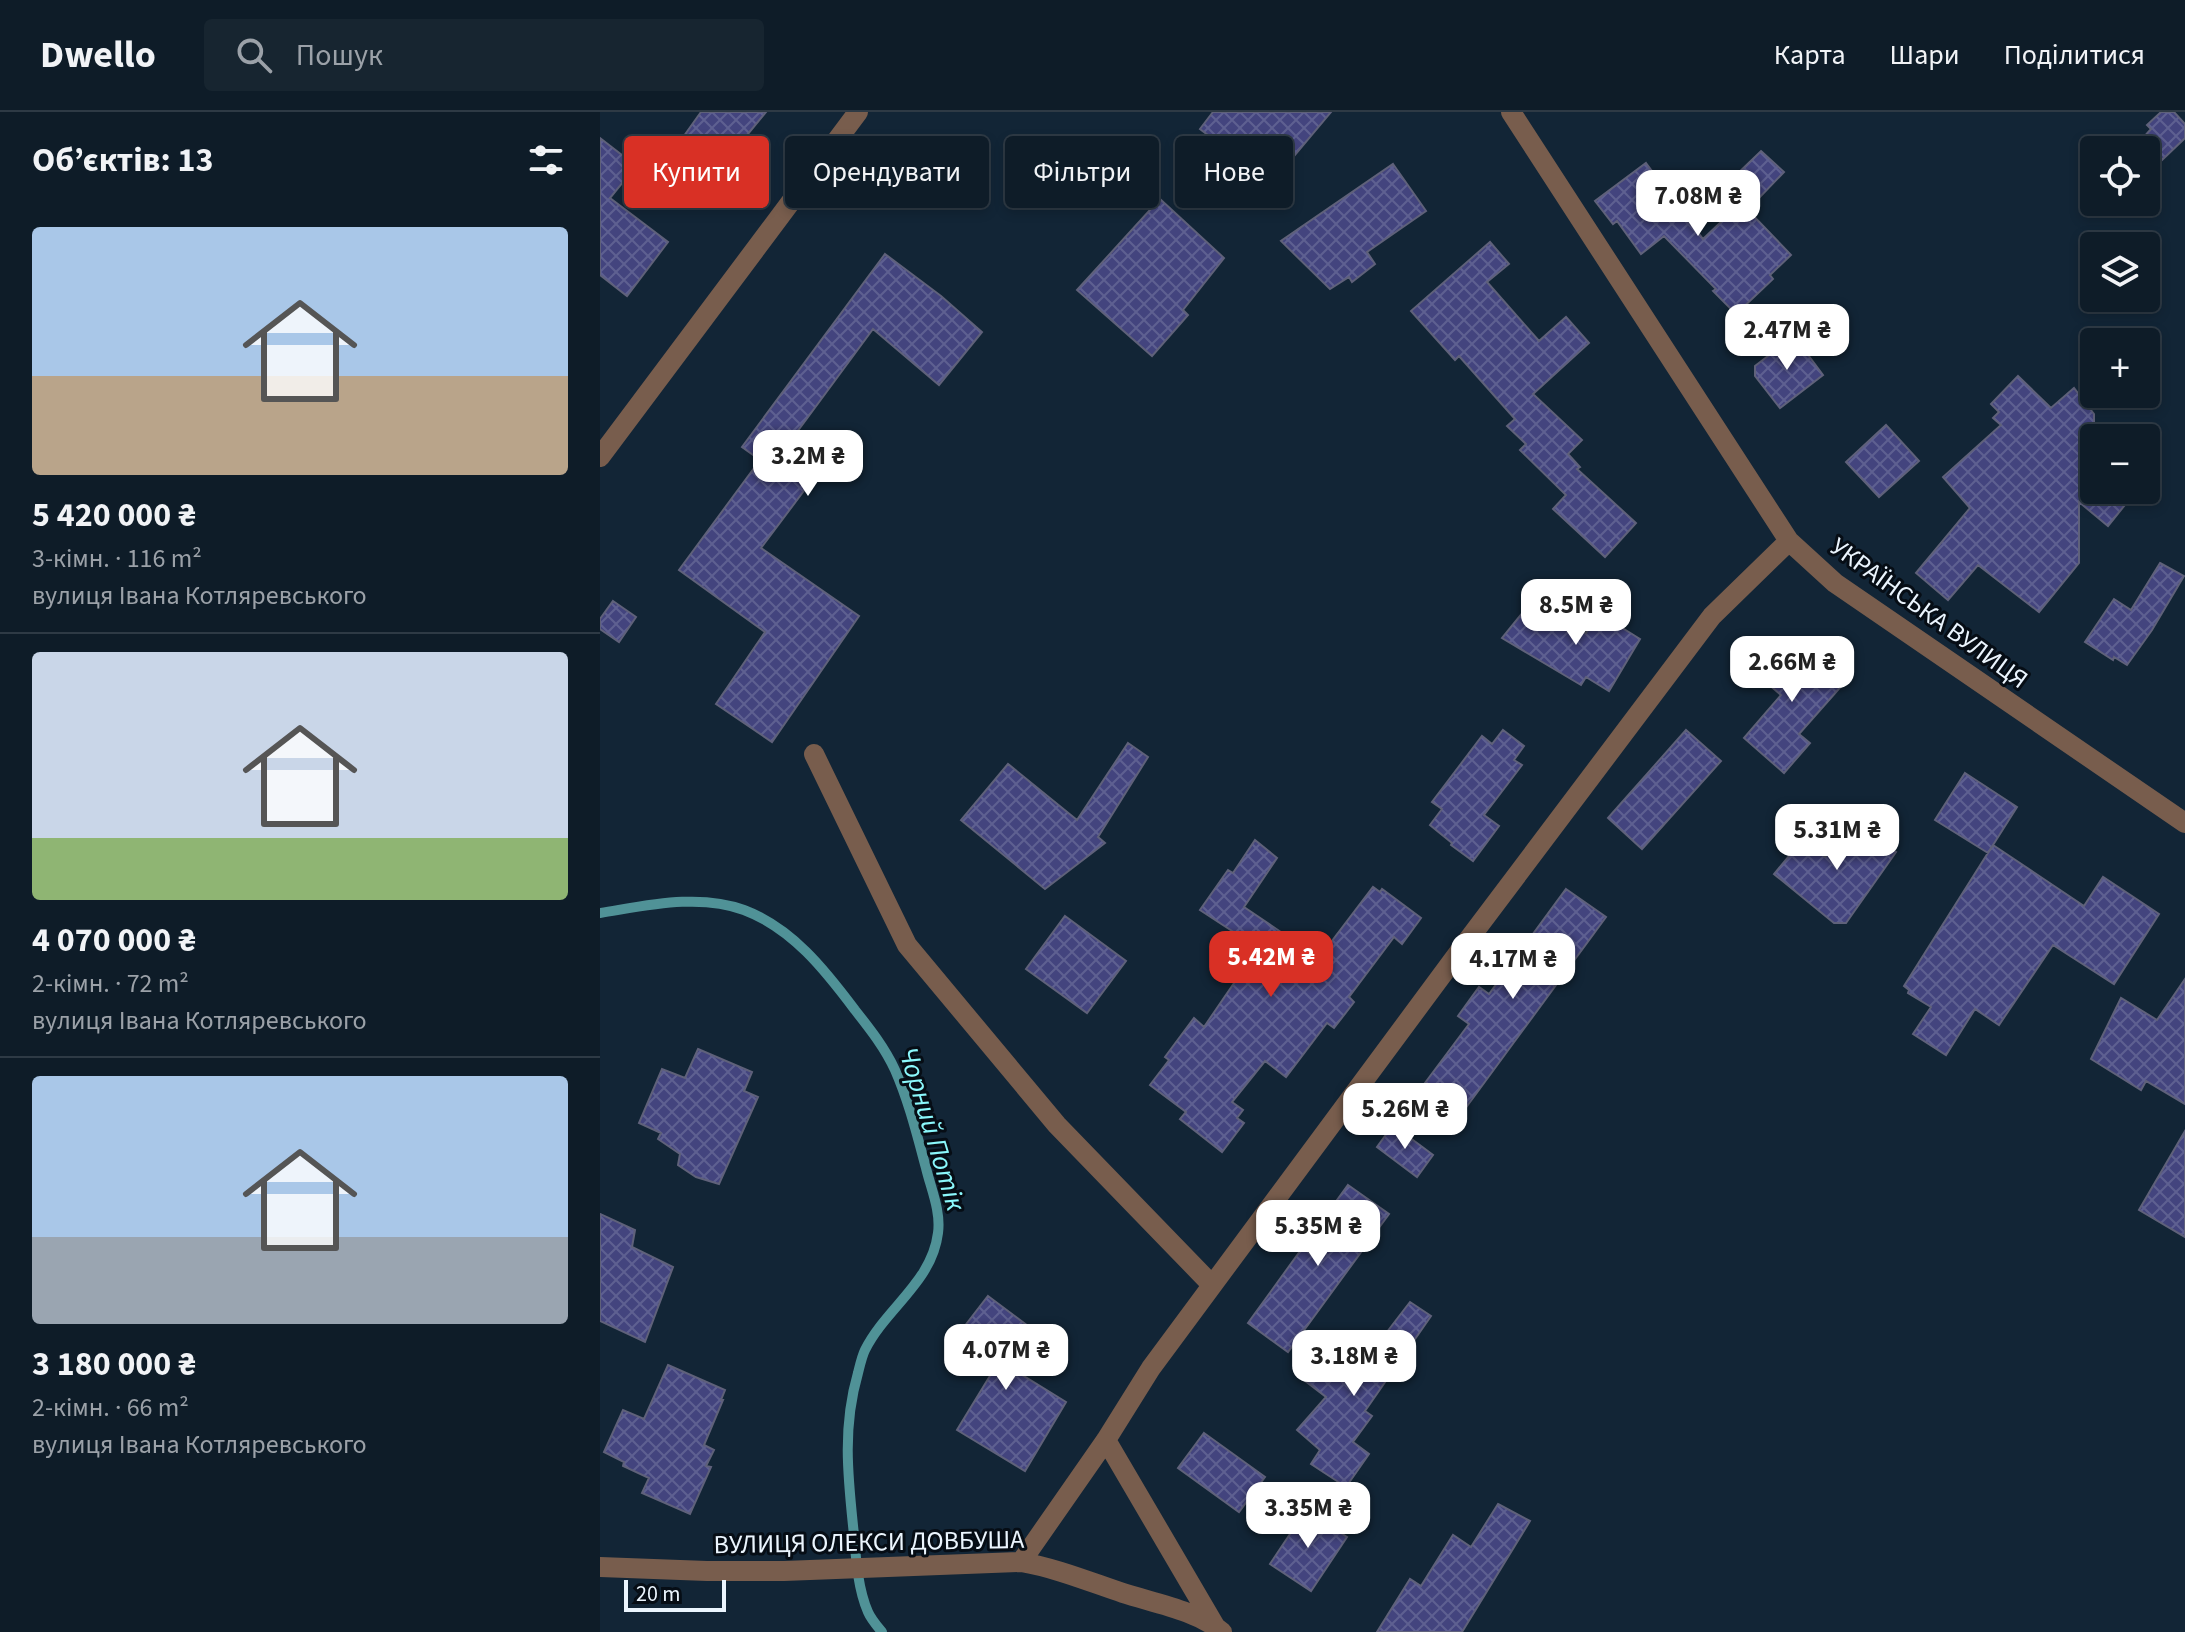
<!DOCTYPE html>
<html lang="uk">
<meta charset="utf-8">
<style>
body{margin:0;font-family:"Source Sans 3",sans-serif;background:#172530;color:#f1f3f6;height:100vh;display:flex;flex-direction:column;font-size:30px;white-space:nowrap}
*{box-sizing:border-box;margin:0}
p{font-size:26px;color:#9ba1a8}
.icon{flex:none;width:44px;height:44px;fill:none;stroke:currentColor;stroke-width:2;stroke-linecap:round;stroke-linejoin:round}
.map{position:relative;flex:1;overflow:hidden}
.side{display:flex;flex-direction:column;background:#0e1c28;width:600px}
.side>*{flex:none}
.banner{position:absolute;left:24px;top:24px;width:760px;height:72px;display:flex;gap:16px}
.controls{position:absolute;left:1480px;top:24px;display:grid;gap:16px}
.controls a{display:grid;place-items:center;width:80px;height:80px;border-radius:8px;background:#0e1c28;box-shadow:0 4px 12px #0003,0 0 0 2px #2e3a45;font-size:40px}
.scale{position:absolute;left:24px;bottom:20px;width:102px;box-sizing:border-box;padding-left:8px;border:4px solid #ebf5fe;border-top:0;font-size:22px;line-height:28px;white-space:nowrap;color:#ebf5fe;-webkit-text-stroke:6px #060d15;paint-order:stroke}
.price{position:absolute;translate:-50% -68px;padding:0 18px;border-radius:16px;background:#fff;color:#222;font-size:26px;line-height:52px;filter:drop-shadow(0 2px 4px #0008)}
.price::after{content:'';position:absolute;left:50%;top:48px;width:24px;height:18px;margin-left:-12px;background:inherit;clip-path:polygon(0 0,100% 0,50% 100%)}
.price.active{background:#d93025;color:#fff}
ul{padding:0;list-style:none}
li{display:grid;align-content:center;gap:16px;height:424px;padding:0 32px}
li+li{border-top:2px solid #2e3a45}
li span{display:grid;place-items:center;height:248px;border-radius:8px;color:#555}
li>.icon{margin-inline-start:auto}
span .icon{width:144px;height:144px;fill:#fffc;stroke-width:1}
li b{font-size:34px}
h2{display:flex;justify-content:space-between;align-items:center;height:96px;padding:0 32px;font-size:34px}
.pill{padding:0 28px;border-radius:8px;background:#0e1c28;box-shadow:0 4px 12px #0003,0 0 0 2px #2e3a45;font-size:28px;line-height:72px}
.pill.active{background:#d93025;color:#fff}
header{display:flex;align-items:center;gap:48px;box-sizing:border-box;height:112px;padding:0 40px;background:#0e1c28;border-bottom:2px solid #2e3a45}
header strong{font-size:38px}
nav{display:flex;gap:44px;margin-inline-start:auto;font-size:28px}
.search{width:560px;height:72px;background:#172530;display:flex;align-items:center;gap:20px;box-sizing:border-box;padding:0 28px;border-radius:8px;color:#9ba1a8;font-size:30px}
main{display:flex;flex:1;min-height:0}
.map>svg:first-child{display:block}
</style>
<header>
<strong>Dwello</strong>
<div class="search"><svg class="icon" aria-label="search" viewBox="0 0 24 24"><circle cx="10" cy="10" r="6"/><path d="M15 15l6 6"/></svg>Пошук</div>
<nav><a>Карта</a><a>Шари</a><a>Поділитися</a></nav>
</header>
<main>
<section class="side">
<h2>Об’єктів: 13<svg class="icon" aria-label="filters" viewBox="0 0 24 24"><path d="M4 7h16M4 17h16"/><circle cx="9" cy="7" r="2"/><circle cx="15" cy="17" r="2"/></svg></h2>
<ul>
<li><span style="background:linear-gradient(#a9c7e8 60%,#b9a48a 0)"><svg class="icon" aria-label="home" viewBox="0 0 24 24"><path d="M3 11l9-7 9 7M6 9v11h12V9"/></svg></span><div><b>5 420 000 ₴</b><p>3-кімн. · 116 m²</p><p>вулиця Івана Котляревського</p></div></li>
<li><span style="background:linear-gradient(#c9d6e8 75%,#8fb573 0)"><svg class="icon" aria-label="home" viewBox="0 0 24 24"><path d="M3 11l9-7 9 7M6 9v11h12V9"/></svg></span><div><b>4 070 000 ₴</b><p>2-кімн. · 72 m²</p><p>вулиця Івана Котляревського</p></div></li>
<li><span style="background:linear-gradient(#a9c7e8 65%,#9aa5b1 0)"><svg class="icon" aria-label="home" viewBox="0 0 24 24"><path d="M3 11l9-7 9 7M6 9v11h12V9"/></svg></span><div><b>3 180 000 ₴</b><p>2-кімн. · 66 m²</p><p>вулиця Івана Котляревського</p></div></li>
</ul>
</section>
<div class="map">
<svg width="1585" height="1520" viewBox="0 0 1585 1520">
<defs>
<pattern id="building-cross-hatch" width="8" height="8" patternUnits="userSpaceOnUse" patternTransform="scale(2)"><rect width="8" height="8" fill="#43447e"/><path d="M0 0l8 8M0 8l8-8" fill="none" stroke="#5e6091"/></pattern>
</defs>
<rect width="100%" height="100%" fill="#122536"/>
<g fill="none" stroke-linecap="round" stroke-linejoin="round">
<path stroke="#509297" stroke-width="10" d="M0,801C45,794 99,781 144,798C192,816 225,858 255,898C270,917 285,936 295,958C309,990 317,1023 326,1056C331,1077 341,1099 338,1121C332,1170 286,1196 265,1238C262,1244 260,1253 258,1261C242,1316 248,1366 254,1423C256,1448 258,1477 268,1500C271,1507 277,1514 282,1520"/>
</g>
<path fill="url(#building-cross-hatch)" stroke="#5f617a" stroke-width="2" d="M101,0H166L138,34L140,35L106,83L64,52Z
M613,0H731L669,74L635,48L637,45L600,17Z
M1561,0H1574L1585,12V26L1562,48L1543,26L1551,17L1547,13Z
M0,26L36,54L10,86L68,130L27,184L0,163Z
M1161,39L1184,60L1156,89L1132,67Z
M1046,51L1103,127L1141,91L1191,143L1170,163L1173,167L1136,202L1113,179L1116,177L1064,124L1041,142L1017,109L1013,112L995,89Z
M793,52L826,99L767,140L775,152L752,170L749,165L730,177L681,129Z
M560,87L624,146L583,198L588,203L552,244L477,178Z
M890,130L909,152L887,170L939,229L966,205L989,231L933,282L982,328L968,342L980,355L977,357L1036,411L1005,445L953,397L966,383L920,338L926,332L907,314L915,307L859,244L855,248L811,199Z
M285,142L341,184L382,220L339,273L273,217L197,320L230,344L161,436L259,504L172,630L116,592L165,520L79,458L160,348L142,335Z
M1194,224L1223,263L1180,296L1155,264V254Z
M1418,264L1451,296L1474,276L1494,302V378H1537L1508,414L1479,390V451L1439,500L1378,453L1348,488L1316,461L1370,396L1343,365L1401,313L1393,306L1399,300L1391,292Z
M1286,313L1319,349L1279,385L1246,350Z
M1560,451L1584,464L1552,518L1527,553L1514,545L1513,548L1485,530L1514,487L1531,498Z
M13,489L36,505L19,530L0,517V507Z
M924,499L945,516L953,501L986,521L998,501L1040,527L1009,579L986,565L981,573L902,526Z
M1194,527L1244,571L1199,622L1210,631L1184,661L1144,626L1181,583L1160,565Z
M903,618L924,634L914,648L922,653L884,703L899,714L873,749L851,733L852,731L830,713L842,697L832,690L882,624L892,632Z
M1086,618L1121,649L1042,737L1008,706Z
M528,631L548,645L498,725L505,731L445,777L361,708L408,652L477,708Z
M1365,661L1417,695L1388,741L1335,708Z
M1251,708L1296,740L1246,811H1234L1174,762L1204,726L1225,745Z
M655,728L677,746L644,795L700,833L704,828L722,842L773,775L780,780L782,777L821,806L802,832L794,825L749,885L754,890L734,916L727,911L686,965L665,949L632,990L643,998L637,1006L644,1011L622,1040L580,1007L586,1000L550,973L569,948L565,945L594,906L604,915L658,836L600,798L628,758L633,761Z
M1393,733L1484,794L1503,765L1559,802L1514,872L1453,833L1399,913L1375,897L1346,943L1313,922L1331,895L1308,881L1309,878L1304,874Z
M966,777L1006,805L862,1001L822,975L869,912L858,904L879,875L889,882Z
M465,804L526,849L487,901L426,857Z
M1585,867V992L1546,969L1541,978L1491,947L1521,886L1557,908Z
M98,937L152,960L144,979L158,985L119,1072L96,1065L78,1053L80,1042L58,1027L61,1021L39,1011L62,957L85,966Z
M793,1013L833,1043L817,1065L777,1035Z
M1585,1019V1125L1539,1098Z
M748,1073L789,1102L688,1240L648,1211Z
M0,1102L35,1118L32,1135L73,1155L45,1230L0,1209Z
M388,1184L428,1214L401,1250L466,1290L425,1359L357,1318L396,1254L357,1224Z
M810,1190L831,1204L765,1299L772,1304L753,1330L769,1342L746,1375L711,1352L720,1338L697,1318L726,1285L700,1265L718,1243L750,1268Z
M68,1253L125,1278L121,1288H123L104,1333L114,1338L106,1354L111,1355L90,1402L42,1381L49,1366L23,1354L24,1350L4,1340L23,1298L44,1307Z
M604,1321L665,1365L639,1400L578,1356Z
M898,1392L930,1409L862,1520H777L810,1467L821,1474L853,1423L871,1435Z
M706,1398L747,1425L711,1479L670,1452Z"/>
<g fill="none" stroke-linecap="round" stroke-linejoin="round">
<path stroke="#785d4d" stroke-width="20" d="M911,0L1189,429L1235,471L1585,711
M0,345L258,0
M214,642L307,833L457,1013L612,1173
M506,1328L615,1514
M421,1450L506,1328L551,1256L859,840L1112,504L1189,429
M0,1455L107,1459H184L421,1450C456,1456 490,1470 523,1481C554,1491 598,1499 622,1520"/>
</g>
<g text-anchor="middle" dominant-baseline="central" stroke-width="6" stroke-linejoin="round" paint-order="stroke">
<g font-size="26" fill="#ebf5fe" stroke="#060d15">
<text transform="translate(1329 501) rotate(36)">УКРАЇНСЬКА ВУЛИЦЯ</text>
<text transform="translate(269 1430) rotate(-1)">ВУЛИЦЯ ОЛЕКСИ ДОВБУША</text>
</g>
<g font-size="28" font-style="italic" fill="#8bf8fc" stroke="#060d15">
<text transform="translate(332 1017) rotate(73)">Чорний Потік</text>
</g>
</g>
</svg>
<div class="controls">
<a><svg class="icon" aria-label="locate" viewBox="0 0 24 24"><circle cx="12" cy="12" r="6"/><path d="M12 2v4M12 18v4M2 12h4M18 12h4"/></svg></a>
<a><svg class="icon" aria-label="layers" viewBox="0 0 24 24"><path d="M12 4l9 5-9 5-9-5zM3 14l9 5 9-5"/></svg></a>
<a>+</a>
<a>−</a>
</div>
<div class="scale">20 m</div>
<b class="price" style="left:1098px;top:126px">7.08M ₴</b>
<b class="price" style="left:1187px;top:260px">2.47M ₴</b>
<b class="price" style="left:208px;top:386px">3.2M ₴</b>
<b class="price" style="left:976px;top:535px">8.5M ₴</b>
<b class="price" style="left:1192px;top:592px">2.66M ₴</b>
<b class="price" style="left:1237px;top:760px">5.31M ₴</b>
<b class="price active" style="left:671px;top:887px">5.42M ₴</b>
<b class="price" style="left:913px;top:889px">4.17M ₴</b>
<b class="price" style="left:805px;top:1039px">5.26M ₴</b>
<b class="price" style="left:718px;top:1156px">5.35M ₴</b>
<b class="price" style="left:406px;top:1280px">4.07M ₴</b>
<b class="price" style="left:754px;top:1286px">3.18M ₴</b>
<b class="price" style="left:708px;top:1438px">3.35M ₴</b>
<div class="banner">
<a class="pill active">Купити</a>
<a class="pill">Орендувати</a>
<a class="pill">Фільтри</a>
<a class="pill">Нове</a>
</div>
</div>
</main>
